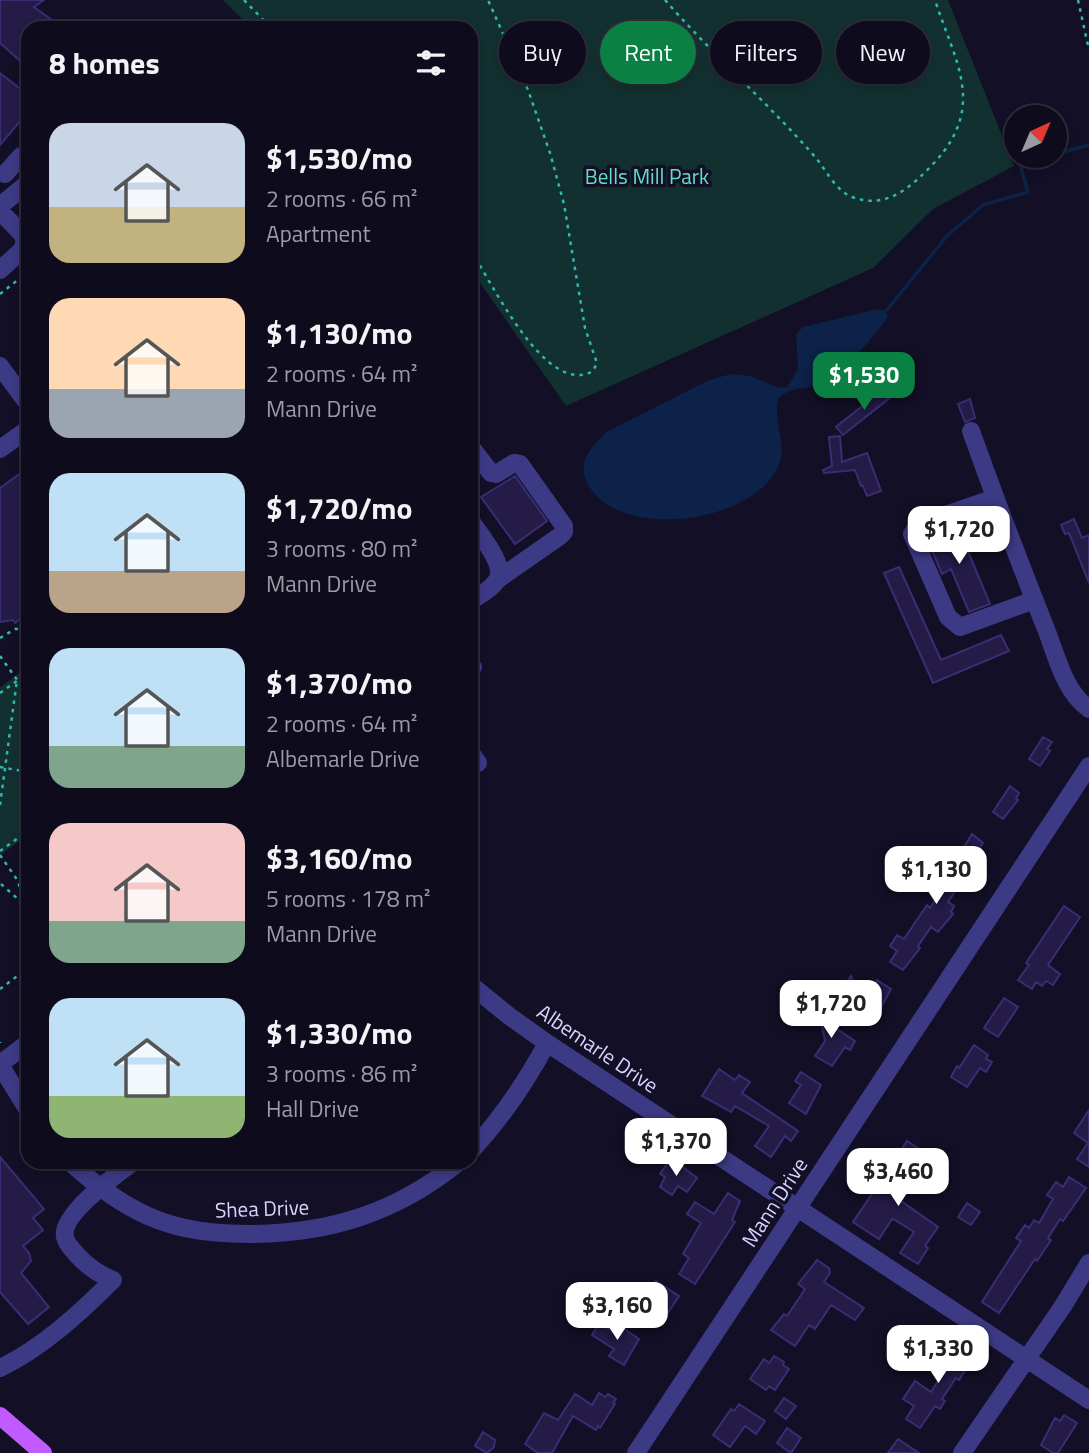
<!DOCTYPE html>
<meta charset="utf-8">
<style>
body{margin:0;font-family:"Titillium Web",sans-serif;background:#1c1929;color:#f1f3f6;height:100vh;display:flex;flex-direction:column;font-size:26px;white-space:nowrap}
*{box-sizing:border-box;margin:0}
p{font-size:23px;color:#9b9ba3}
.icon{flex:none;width:38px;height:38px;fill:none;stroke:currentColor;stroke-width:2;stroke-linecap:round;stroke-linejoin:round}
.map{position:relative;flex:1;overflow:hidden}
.side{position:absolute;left:21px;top:21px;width:457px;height:1148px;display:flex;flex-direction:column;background:#0e0b1c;border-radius:21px;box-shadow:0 4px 10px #0003,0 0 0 2px #2e2b3b}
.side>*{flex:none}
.banner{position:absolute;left:499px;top:21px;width:485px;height:63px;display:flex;gap:14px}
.needle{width:46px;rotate:44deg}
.fabs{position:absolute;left:1004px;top:105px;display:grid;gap:14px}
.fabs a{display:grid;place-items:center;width:63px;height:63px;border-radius:50%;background:#0e0b1c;box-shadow:0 4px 10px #0003,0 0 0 2px #2e2b3b;font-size:35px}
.price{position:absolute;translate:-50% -60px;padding:0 16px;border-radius:14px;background:#fff;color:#222;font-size:23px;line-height:46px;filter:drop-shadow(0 2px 4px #0008)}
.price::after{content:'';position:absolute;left:50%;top:42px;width:21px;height:16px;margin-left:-10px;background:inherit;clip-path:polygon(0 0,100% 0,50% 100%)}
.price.on{background:#0b8043;color:#fff}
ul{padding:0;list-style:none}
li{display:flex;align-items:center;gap:21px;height:175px;padding:0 28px}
li span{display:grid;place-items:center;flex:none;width:196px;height:140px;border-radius:21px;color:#555}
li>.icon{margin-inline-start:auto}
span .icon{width:84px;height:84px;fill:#fffc;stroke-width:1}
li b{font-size:30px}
h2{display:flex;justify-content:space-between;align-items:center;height:84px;padding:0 28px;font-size:30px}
.pill{padding:0 24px;border-radius:32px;background:#0e0b1c;box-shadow:0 4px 10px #0003,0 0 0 2px #2e2b3b;font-size:24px;line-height:63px}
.pill.on{background:#0b8043;color:#fff}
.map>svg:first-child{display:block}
</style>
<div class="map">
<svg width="1089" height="1453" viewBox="0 0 1089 1453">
<rect width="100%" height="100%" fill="#130f26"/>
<path fill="#12302f" d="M223,0H948L1014,166L933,209L873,268L566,406L471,270V28H251Z
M28,667V835L0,855V687Z"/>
<path fill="#0c2248" d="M877,309L886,311L888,317C878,332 840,376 824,383C807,391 794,384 779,398C771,421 789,443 778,467C752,524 618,542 587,483C584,477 583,469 584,462C588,450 598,441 606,432L709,380L731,374L750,376L779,388L787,387L798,369L796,334L803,327Z"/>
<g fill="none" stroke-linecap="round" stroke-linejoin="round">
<path stroke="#0c2248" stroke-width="3.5" d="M1055,154L1089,145
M886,311L947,236L983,205L1028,192L1020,164L1049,156"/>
</g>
<path fill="#241b47" stroke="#3b2d73" stroke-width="2" d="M0,0H44L34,7L63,28H28V68L0,43Z
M0,73L28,95V112L0,145Z
M885,388L891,397L843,435L836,427Z
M970,399L975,418L965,422L958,404Z
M840,436L842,462L867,453L881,491L867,496L863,486H861L855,470L824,473L823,470L832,466L829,437Z
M28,468V613L15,623L13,620L0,622V488Z
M515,476L547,521L515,544L481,497Z
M1074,519L1082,538L1089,535V583L1069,533L1065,534L1061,525Z
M957,525L990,604L969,612L951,569L942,574L928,541L938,537L937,533Z
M899,567L941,660L1001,635L1009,651L933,683L884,573Z
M1043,737L1052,742L1047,749L1050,751L1040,766L1029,759Z
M1010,786L1019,793L1016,798L1018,800L1003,819L993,812Z
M972,834L983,843L971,860L975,862L948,902L954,906L951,912L953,914L938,932L931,927L918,946L920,948L903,970L890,962L897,951L890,946L897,935L904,939L927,905L930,908L945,884L941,881L948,871L941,866L948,857L955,862Z
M1064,906L1080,917L1048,965L1060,974L1053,985L1046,981L1042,986L1036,982L1032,989L1018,980L1029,965L1026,963Z
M851,976L859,996L865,986L871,989L877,980L891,989L877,1015L874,1014L870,1021L835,999Z
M1004,998L1018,1007L998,1037L984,1028Z
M817,1007L826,1014L822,1019L855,1041L850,1050L845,1047L832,1066L815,1056L825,1041L821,1021L819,1023L809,1017Z
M974,1045L988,1055L986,1059L992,1062L986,1072L980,1068L967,1087L951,1077L957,1066L959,1068Z
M719,1069L735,1080L739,1075L750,1082L742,1093L798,1131L791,1141L785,1136L771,1157L755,1146L769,1126L735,1106L731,1112L702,1096Z
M801,1072L821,1085L806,1114L789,1103L801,1085L795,1081Z
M1089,1110V1167L1077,1159L1088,1143L1074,1133Z
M907,1141L924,1152L894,1196L938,1227L925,1246L928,1248L918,1264L900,1253L914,1232L895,1220L892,1219L879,1239L853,1222L878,1185L881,1187L901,1157L898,1155Z
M0,1157L44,1209L33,1218L43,1230L23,1246L29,1253L31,1261L21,1273L49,1307L28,1324L0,1292Z
M671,1158L697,1178L687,1192L678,1186L672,1195L660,1187L665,1177L660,1174Z
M1069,1177L1086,1188L1063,1221L1060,1219L1048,1238L1051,1240L1037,1261L1035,1259L999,1313L982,1302L1021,1241L1016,1238L1025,1225L1029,1228L1034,1220L1039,1223L1053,1199L1047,1195L1056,1182L1063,1187Z
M728,1193L740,1201L732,1220L735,1222L695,1284L679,1274L689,1258L683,1254L701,1223L687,1214L695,1202L714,1214Z
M967,1203L980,1212L971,1225L958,1217Z
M817,1260L829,1268L830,1273L824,1282L864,1308L855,1320L831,1305L815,1329L809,1325L795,1346L771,1330L784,1314L787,1316L805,1289L798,1284Z
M656,1281L679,1296L660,1325L642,1314L654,1292L650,1290Z
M599,1323L617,1334L621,1327L639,1339L624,1365L609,1356L614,1349L592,1335Z
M960,1343L976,1353L959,1380L956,1378L942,1399L945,1401L940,1409L935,1406L920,1428L906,1419L914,1406L903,1399L915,1381L931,1392L945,1370V1368L939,1364L949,1347L956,1351Z
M774,1356L784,1362L783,1365L789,1369L775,1390L769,1386L766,1390L750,1379L764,1359L769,1363Z
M599,1393L605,1397L608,1394L616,1399L613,1403L615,1404L600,1428L598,1426L596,1430L573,1416L552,1453H538L525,1444L544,1413L558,1420L575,1394L592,1405Z
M784,1398L796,1406L786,1419L775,1411Z
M739,1404L765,1421L756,1434L745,1426L730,1447L713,1435L731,1409L734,1411Z
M1064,1415L1077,1423L1058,1453H1053L1041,1445L1055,1418L1060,1421Z
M787,1428L801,1438L791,1453L777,1443Z
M483,1432L495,1440L494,1447L487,1453L475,1446Z
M898,1439L919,1453H888Z"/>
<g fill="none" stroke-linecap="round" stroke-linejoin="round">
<path stroke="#2fb8b0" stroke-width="2.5" stroke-dasharray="3.5 5" stroke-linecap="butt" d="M244,0L271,28
M665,0C713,55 768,103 816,158C826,170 836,191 852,197C887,210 911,187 934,163C987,106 955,62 935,0
M1078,0L1089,50
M471,251C492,282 546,398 593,371L597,363L585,328L564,204L550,153L528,90L488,0
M0,294L28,272
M0,638L15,629H20L28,639
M0,656L28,695
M0,693L28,673
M0,767L28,772
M0,805L17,680
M0,851L28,831
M0,855L18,881L23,899L28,906
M1,884L19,900L23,899
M0,989L28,968
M0,1043V1042"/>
<path stroke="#3d3a85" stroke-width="18" d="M5,174L21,156H28
M0,206L28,183
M0,211L23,235L25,243L21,251L0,270
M0,366L28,404
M971,431C995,498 1020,564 1046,629C1057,657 1064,691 1089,709
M471,447L491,473L496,474L514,463L520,464L564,526V532L560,536L497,580
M0,449L28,429
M995,498L919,524L912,534L948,617L960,627L1034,600
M471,521C479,534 507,565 497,580C492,589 479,595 471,601
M471,669L473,667
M471,753L478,763
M471,985L509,1016L547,1043L1089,1400
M0,1064L28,1043
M0,1065L28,1110
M471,1151C502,1118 526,1082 547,1043
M70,1162C94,1184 119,1203 148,1216C181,1231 217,1234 252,1234C332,1233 397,1212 459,1162
M0,1368C42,1348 80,1313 113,1280C98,1274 88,1267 77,1255C73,1250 66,1244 65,1237C60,1215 117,1174 133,1162
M636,1453L1089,766
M962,1453L1063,1306L1089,1263"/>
<path stroke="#c25bff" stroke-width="18" d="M0,1416L43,1453"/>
</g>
<g text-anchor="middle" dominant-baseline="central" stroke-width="7" stroke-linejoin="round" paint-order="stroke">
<g font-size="21" fill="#5fe0c0" stroke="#130f26">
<text x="647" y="176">Bells Mill Park</text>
</g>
<g font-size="21" fill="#d9d4ff" stroke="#130f26">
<text transform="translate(598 1048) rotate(34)">Albemarle Drive</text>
<text transform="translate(774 1202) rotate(-57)">Mann Drive</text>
<text transform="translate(262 1208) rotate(-2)">Shea Drive</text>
</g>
</g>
</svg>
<div class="fabs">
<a><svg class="needle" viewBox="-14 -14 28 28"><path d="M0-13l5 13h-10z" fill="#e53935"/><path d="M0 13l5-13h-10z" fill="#9b9ba3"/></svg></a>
</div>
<b class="price on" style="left:864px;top:412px">$1,530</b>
<b class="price" style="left:959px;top:566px">$1,720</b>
<b class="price" style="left:936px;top:906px">$1,130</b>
<b class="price" style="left:831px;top:1040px">$1,720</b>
<b class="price" style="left:676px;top:1178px">$1,370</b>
<b class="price" style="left:898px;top:1208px">$3,460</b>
<b class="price" style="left:617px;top:1342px">$3,160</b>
<b class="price" style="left:938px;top:1385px">$1,330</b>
<div class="banner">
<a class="pill">Buy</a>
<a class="pill on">Rent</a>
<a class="pill">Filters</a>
<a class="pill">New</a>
</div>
<section class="side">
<h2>8 homes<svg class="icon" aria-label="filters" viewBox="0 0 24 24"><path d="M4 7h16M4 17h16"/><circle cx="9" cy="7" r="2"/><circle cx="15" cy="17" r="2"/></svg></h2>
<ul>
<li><span style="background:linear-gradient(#c9d6e8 60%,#c2b280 0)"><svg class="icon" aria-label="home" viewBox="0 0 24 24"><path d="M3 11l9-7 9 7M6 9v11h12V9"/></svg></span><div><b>$1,530/mo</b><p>2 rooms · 66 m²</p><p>Apartment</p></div></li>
<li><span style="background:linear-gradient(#ffd9b3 65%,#9aa5b1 0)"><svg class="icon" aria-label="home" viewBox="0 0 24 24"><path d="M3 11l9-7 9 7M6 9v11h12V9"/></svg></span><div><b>$1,130/mo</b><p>2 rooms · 64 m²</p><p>Mann Drive</p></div></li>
<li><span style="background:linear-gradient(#bfe0f5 70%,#b9a48a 0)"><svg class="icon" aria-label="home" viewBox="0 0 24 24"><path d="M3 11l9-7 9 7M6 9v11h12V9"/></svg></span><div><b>$1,720/mo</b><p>3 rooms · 80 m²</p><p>Mann Drive</p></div></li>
<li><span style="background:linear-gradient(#bfe0f5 70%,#7fa58c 0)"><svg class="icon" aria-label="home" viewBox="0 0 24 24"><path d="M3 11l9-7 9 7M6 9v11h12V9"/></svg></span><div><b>$1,370/mo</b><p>2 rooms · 64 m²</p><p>Albemarle Drive</p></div></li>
<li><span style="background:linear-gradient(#f6c9c9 70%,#7fa58c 0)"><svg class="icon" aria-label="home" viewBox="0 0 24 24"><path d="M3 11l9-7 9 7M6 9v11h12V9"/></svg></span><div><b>$3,160/mo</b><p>5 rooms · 178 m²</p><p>Mann Drive</p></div></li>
<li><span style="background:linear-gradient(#bfe0f5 70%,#8fb573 0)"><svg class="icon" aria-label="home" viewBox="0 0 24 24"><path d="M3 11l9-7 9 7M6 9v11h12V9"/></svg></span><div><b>$1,330/mo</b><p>3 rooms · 86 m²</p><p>Hall Drive</p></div></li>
</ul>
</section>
</div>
